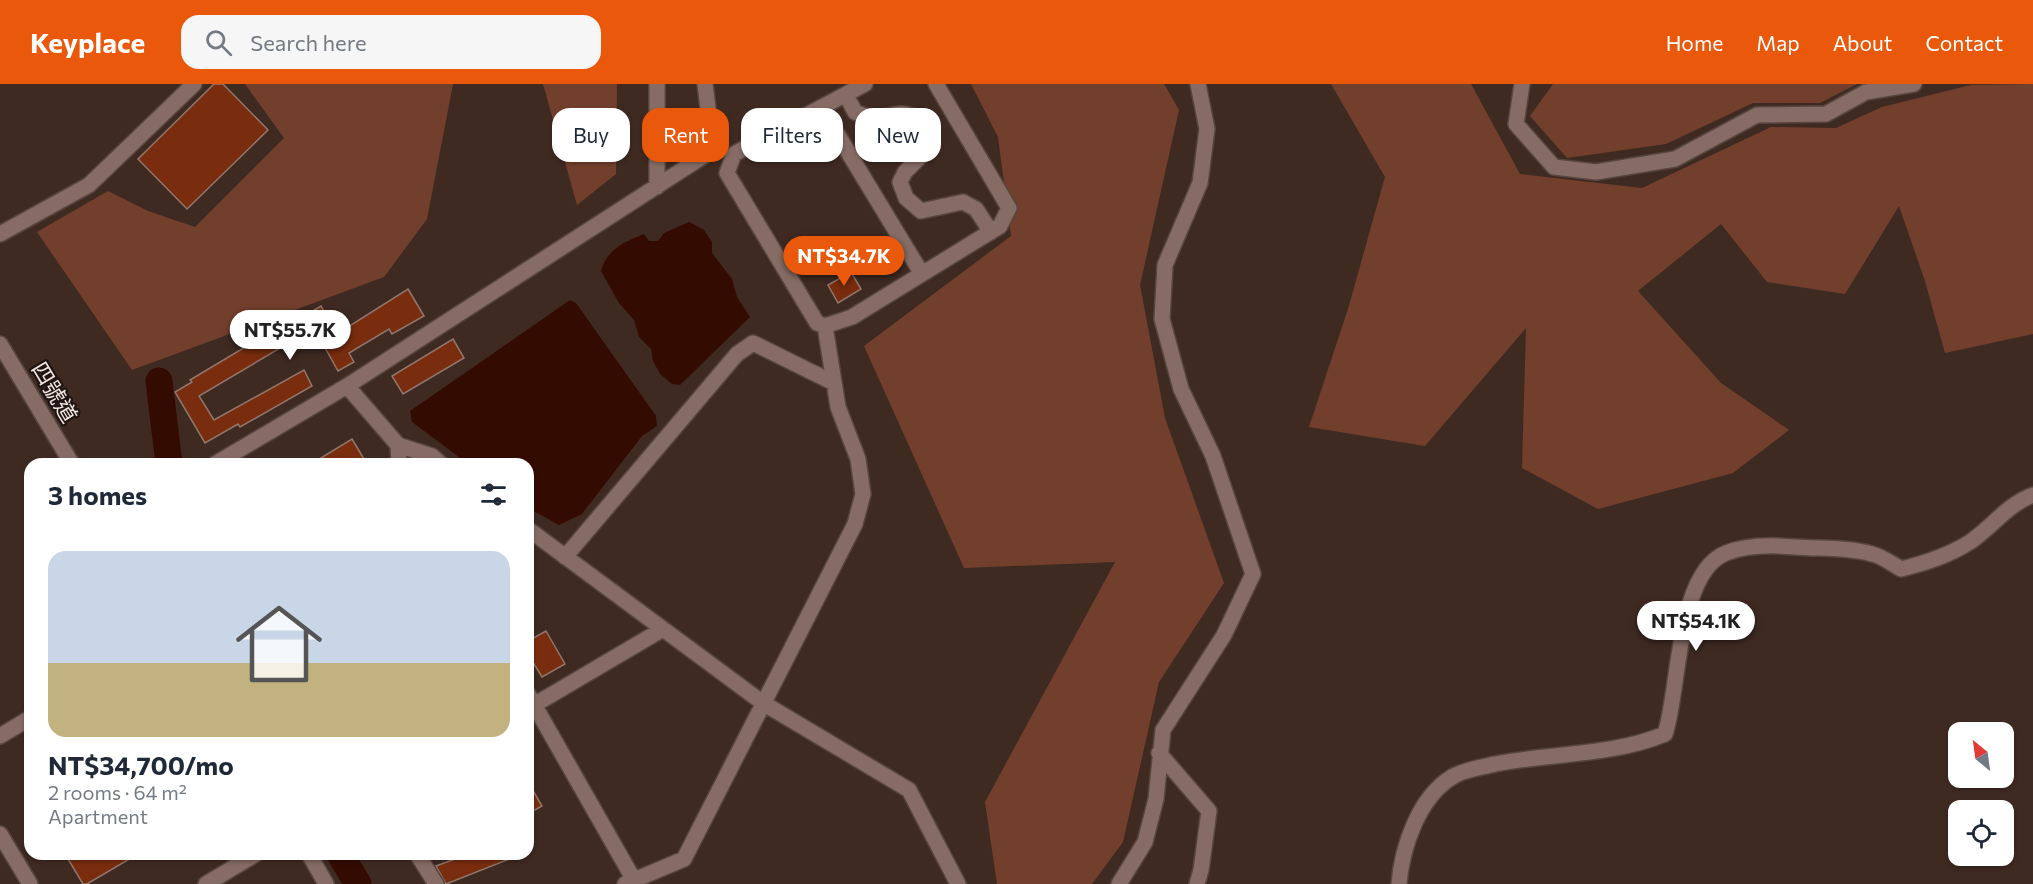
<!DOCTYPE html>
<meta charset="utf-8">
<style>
body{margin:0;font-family:Commissioner,"Noto Sans TC",sans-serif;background:#f6f6f7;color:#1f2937;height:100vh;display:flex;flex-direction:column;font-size:22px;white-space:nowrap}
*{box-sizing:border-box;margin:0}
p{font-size:20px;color:#747a83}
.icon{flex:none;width:33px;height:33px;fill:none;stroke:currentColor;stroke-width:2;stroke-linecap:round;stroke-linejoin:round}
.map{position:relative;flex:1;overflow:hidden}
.panel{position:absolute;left:24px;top:374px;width:510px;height:402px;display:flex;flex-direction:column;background:#fff;border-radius:18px;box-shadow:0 2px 4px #0004}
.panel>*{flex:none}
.guide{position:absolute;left:552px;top:24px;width:570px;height:54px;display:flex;gap:12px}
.needle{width:39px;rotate:331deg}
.controls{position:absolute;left:1948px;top:638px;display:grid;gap:12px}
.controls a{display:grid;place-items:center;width:66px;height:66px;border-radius:12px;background:#fff;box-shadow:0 2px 4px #0004;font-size:30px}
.price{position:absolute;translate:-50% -51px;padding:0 14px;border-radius:21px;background:#fff;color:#222;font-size:20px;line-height:39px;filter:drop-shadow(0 2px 3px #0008)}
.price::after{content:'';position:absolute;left:50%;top:36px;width:18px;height:14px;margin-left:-9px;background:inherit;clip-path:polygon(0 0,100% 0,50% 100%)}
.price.active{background:#ea580c;color:#fff}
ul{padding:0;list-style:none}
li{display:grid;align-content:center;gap:12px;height:318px;padding:0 24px}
li span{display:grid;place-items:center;height:186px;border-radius:18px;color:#555}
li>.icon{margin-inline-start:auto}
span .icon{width:108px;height:108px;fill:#fffc;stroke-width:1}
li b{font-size:26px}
h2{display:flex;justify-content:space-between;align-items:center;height:72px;padding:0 24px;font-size:26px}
.tag{padding:0 21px;border-radius:18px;background:#fff;box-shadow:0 2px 4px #0004;font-size:21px;line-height:54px}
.tag.active{background:#ea580c;color:#fff}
header{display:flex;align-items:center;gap:36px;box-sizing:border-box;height:84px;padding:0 30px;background:#ea580c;color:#fff}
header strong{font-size:28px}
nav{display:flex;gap:33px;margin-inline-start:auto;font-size:21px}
.search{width:420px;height:54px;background:#f6f6f7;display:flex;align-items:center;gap:15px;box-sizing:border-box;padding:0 21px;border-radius:18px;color:#747a83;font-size:22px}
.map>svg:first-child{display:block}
</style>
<header>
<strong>Keyplace</strong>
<div class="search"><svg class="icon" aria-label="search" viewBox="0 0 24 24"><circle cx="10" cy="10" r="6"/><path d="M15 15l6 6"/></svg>Search here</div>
<nav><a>Home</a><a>Map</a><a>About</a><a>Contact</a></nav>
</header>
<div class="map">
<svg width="2033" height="800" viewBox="0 0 2033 800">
<rect width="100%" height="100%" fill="#3f2a22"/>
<path fill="#733f2d" d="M245,0H453L427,135L384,193L132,286L37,148L108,107L148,127L195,143L284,54Z
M543,0H617L616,90L577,121Z
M971,0H1164L1179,26L1140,201L1165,334L1224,499L1159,598L1123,758L1092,800H997L985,718L1115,478L964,484L864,262L1011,152L998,53Z
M1331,0H1471L1520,90L1642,104L1771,43L1836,44L1882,23L1971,1L2033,0V250L1945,269L1925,197L1899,122L1845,210L1767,198L1721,140L1638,207L1721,299L1789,346L1733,389L1598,425L1522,384L1526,244L1425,362L1309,343L1348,225L1385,93Z
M1553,0H1857L1820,19H1753L1666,60L1567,74L1530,32Z"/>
<path fill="#340b00" d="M689,138L704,146L712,158V169L732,195L737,213L750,233L680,301L672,300L660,290L653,277L651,265L639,253L634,236L619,219L601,187C607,165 624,158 644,150L649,157H658L664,149Z
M570,216L576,219L656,332L657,342L642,352L582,430L559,441L528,424V380L467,379L412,338L410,327Z"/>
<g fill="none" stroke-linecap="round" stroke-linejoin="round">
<path stroke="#340b00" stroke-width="27" d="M159,297L169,380
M340,770L358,800"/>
</g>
<path fill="#7a2d0e" stroke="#90776e" stroke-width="1.5" d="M214,0H223L268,46L187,125L138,75Z
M851,188L861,205L838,219L828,201Z
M408,205L424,232L392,250L389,245L349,269L354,278L338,287L314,244L199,312L214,336L304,286L312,302L240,343L238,340L205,359L175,308L192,298L190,296L304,228L306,231L321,222L337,250Z
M453,255L464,274L403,310L392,292Z
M352,355L367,380H311Z
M546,547L565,580L542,593L528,570V557Z
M528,698L542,722L528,730Z
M65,770H138L87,800H83Z
M469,770H522L446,800L436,782Z"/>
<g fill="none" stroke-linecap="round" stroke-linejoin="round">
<defs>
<path id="minor" d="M865,0L734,70L727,89L817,239L825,242L852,233L1000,142L1009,124L936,0
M1522,0L1516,40L1554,83L1596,88L1675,75L1757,31L1826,30L1866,8L1914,0
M846,11L855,28L877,37C906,22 928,31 926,67L905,88L900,98L906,114L921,127L963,118L976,125L991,148
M822,25L922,190
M657,103V0
M0,150L89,101L194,0
M0,260L72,380
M347,302L398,361L432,372L441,380
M398,361L399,380
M215,380L347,302L713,66L705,0
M528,445L763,619L909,706L958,800
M565,473L737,270L753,259L834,299
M528,610L634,796
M534,621L663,545
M0,652L30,634
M1159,669L1209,727L1201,786L1197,800
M0,750L30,800
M309,770L326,800
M417,770L436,800
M206,800L256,770
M625,800L684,775L855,440L863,410L858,375L838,323L825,242
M1119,800L1145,758L1156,715L1163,646L1224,551L1253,490L1213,372L1181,305L1162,235L1165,181L1200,99L1207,45L1198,0
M1399,800C1402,764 1418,714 1452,693C1465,685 1480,684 1495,680C1551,669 1612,672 1665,650C1680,606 1676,489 1726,469C1746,461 1774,461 1795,463C1819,465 1849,463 1872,470C1882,472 1892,480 1901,485C1925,479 1948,472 1970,458C1992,443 2008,420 2033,411"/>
</defs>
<use href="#minor" stroke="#57453f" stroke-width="18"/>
<use href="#minor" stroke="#866c64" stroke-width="15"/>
</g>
<g text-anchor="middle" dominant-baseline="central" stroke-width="4.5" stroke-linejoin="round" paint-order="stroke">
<g font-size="22" fill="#f6e7e2" stroke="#1f1512">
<text transform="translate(55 308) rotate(59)">四號道</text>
</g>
</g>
</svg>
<div class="controls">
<a><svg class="needle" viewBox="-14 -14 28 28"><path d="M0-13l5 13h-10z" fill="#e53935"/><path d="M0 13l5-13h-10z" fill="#747a83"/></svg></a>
<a><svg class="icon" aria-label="locate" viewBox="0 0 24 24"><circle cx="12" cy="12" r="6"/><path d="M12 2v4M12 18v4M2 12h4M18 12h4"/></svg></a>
</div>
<b class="price active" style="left:844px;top:203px">NT$34.7K</b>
<b class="price" style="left:290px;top:277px">NT$55.7K</b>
<b class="price" style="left:1696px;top:568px">NT$54.1K</b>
<div class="guide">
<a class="tag">Buy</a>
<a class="tag active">Rent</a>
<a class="tag">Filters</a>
<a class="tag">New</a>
</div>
<section class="panel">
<h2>3 homes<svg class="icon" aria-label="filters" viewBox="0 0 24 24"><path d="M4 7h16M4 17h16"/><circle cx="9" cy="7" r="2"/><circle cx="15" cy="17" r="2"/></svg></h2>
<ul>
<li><span style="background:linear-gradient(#c9d6e8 60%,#c2b280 0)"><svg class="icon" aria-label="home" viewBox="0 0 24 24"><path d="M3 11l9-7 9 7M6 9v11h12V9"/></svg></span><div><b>NT$34,700/mo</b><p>2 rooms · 64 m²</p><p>Apartment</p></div></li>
</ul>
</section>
</div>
